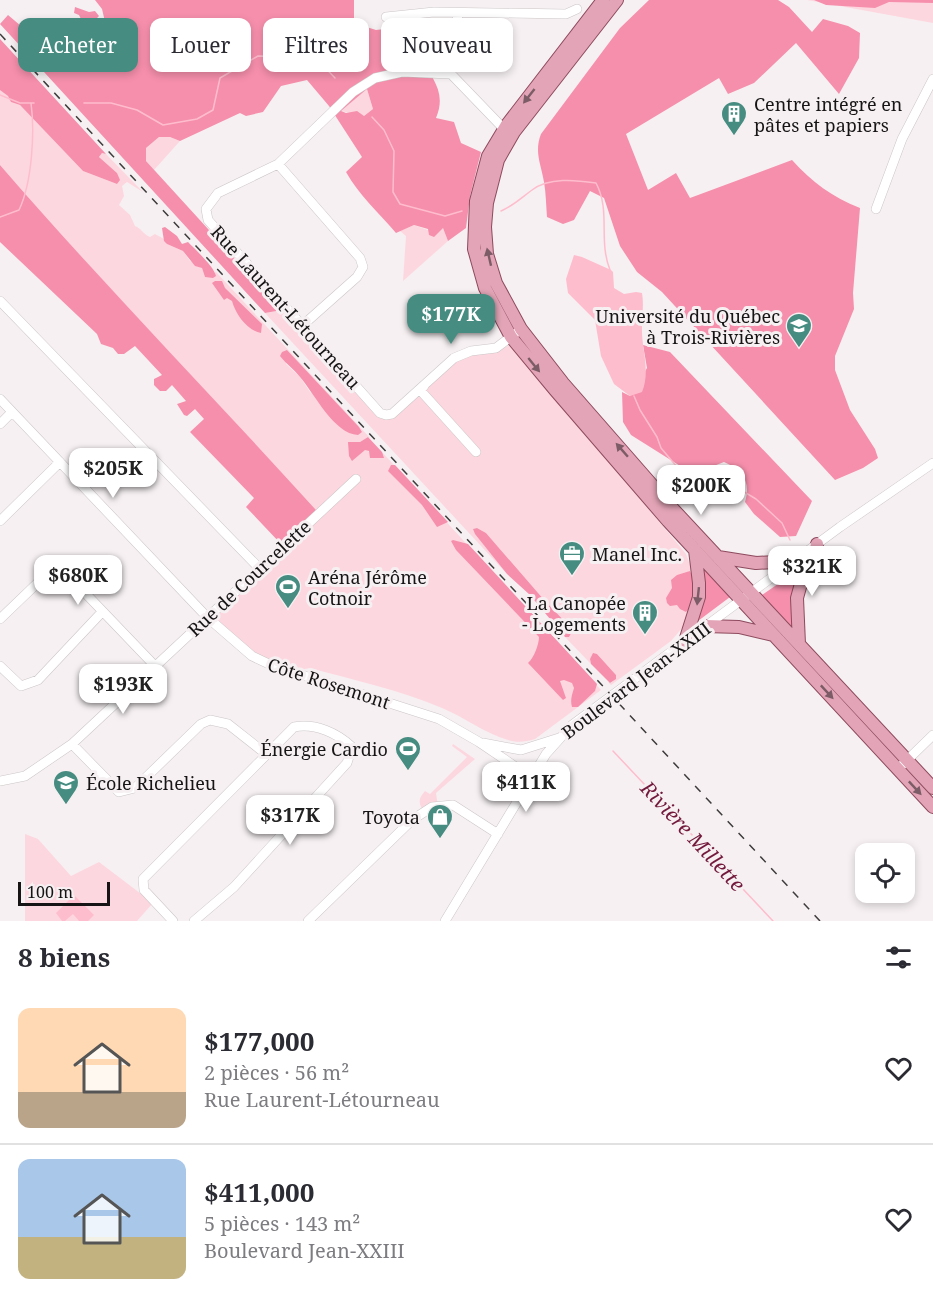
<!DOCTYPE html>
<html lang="fr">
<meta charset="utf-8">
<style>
body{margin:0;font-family:"Noto Serif",serif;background:#f7f7f7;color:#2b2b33;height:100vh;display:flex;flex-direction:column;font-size:22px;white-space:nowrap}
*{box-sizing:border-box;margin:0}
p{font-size:20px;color:#7c7c81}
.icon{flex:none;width:33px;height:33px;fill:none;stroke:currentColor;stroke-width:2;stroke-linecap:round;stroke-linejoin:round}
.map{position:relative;height:921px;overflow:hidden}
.sheet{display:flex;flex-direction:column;background:#fff;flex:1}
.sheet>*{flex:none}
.banner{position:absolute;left:18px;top:18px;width:600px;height:54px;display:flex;gap:12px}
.controls{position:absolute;left:855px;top:843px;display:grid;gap:12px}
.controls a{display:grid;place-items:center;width:60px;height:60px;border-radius:12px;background:#fff;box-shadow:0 3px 9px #0003;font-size:30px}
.scale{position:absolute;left:18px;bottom:15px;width:92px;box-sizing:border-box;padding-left:6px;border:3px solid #161415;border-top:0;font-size:16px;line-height:21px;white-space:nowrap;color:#161415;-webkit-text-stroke:4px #f6f0f2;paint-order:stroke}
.price{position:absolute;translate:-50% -51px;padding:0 14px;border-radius:12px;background:#fff;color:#222;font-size:20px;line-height:39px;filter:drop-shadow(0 2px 3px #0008)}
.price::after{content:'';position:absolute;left:50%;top:36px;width:18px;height:14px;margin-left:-9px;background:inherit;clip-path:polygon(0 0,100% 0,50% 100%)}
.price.current{background:#478c81;color:#fff}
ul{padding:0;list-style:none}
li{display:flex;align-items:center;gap:18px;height:150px;padding:0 18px}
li+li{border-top:2px solid #e1e1e2}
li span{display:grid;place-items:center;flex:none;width:168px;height:120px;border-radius:12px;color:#555}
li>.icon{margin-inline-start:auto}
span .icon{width:72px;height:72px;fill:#fffc;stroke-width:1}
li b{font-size:26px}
h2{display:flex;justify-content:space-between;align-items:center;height:72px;padding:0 18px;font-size:26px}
.tag{padding:0 21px;border-radius:12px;background:#fff;box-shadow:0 3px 9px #0003;font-size:21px;line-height:54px}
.tag.current{background:#478c81;color:#fff}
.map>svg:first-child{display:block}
</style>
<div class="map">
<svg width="933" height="921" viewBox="0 0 933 921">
<rect width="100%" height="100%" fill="#f6f0f2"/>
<path fill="#fdd7df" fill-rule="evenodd" d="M807,0H933V23Z
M0,89L8,96L11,102L20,105L83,171L117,184V173L99,157L102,153L106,154L143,192L127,182L122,186L124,196L119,205L130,215L135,226C141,228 143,234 150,237L155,234L164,239L167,244L183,251L190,261L202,268L205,277L216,272L196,253L191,245L371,439L368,437L360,442L370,453L382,452L601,690L535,739C525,742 517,743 508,740C484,733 464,717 442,708C399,690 354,680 310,668L294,671L253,655L205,615L316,510C211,395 102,283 0,165ZM287,350L359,427L362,432L310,392L300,377L286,364Z
M367,89L373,109L364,116L341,111Z
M159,137H170L180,141L154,170L146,161V148Z
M414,225L428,230L443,228L448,241L403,281L406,236L400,231Z
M282,310L321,350L381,419L394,418L456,360L470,354L493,352L513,344L686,554L692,570L689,614L683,627L671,641L611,685L608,682L611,683L615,679L616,675L597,654L590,659L591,664L565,637H569L573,630L545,601L486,533L477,528L473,529L507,574L265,313Z
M453,744L475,759L436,793L438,807L424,812C418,803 418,799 425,791L430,794L467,757L452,746Z
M25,834L38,839L71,876L99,862L153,903L137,921H25Z"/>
<path fill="#f68fac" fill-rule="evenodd" d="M95,0H354V23L376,30L393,28L398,40V49L419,56C432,78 447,92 436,118L454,122L461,143L481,152L470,196L466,228L448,241L443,228L434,237L429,235L428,229L414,225L396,233C379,213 359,195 346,172L362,157L329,106L307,80L281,86L263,112L246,116L240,113L180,141L170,137H159L146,148V161L282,310L265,313L0,24L8,15L21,26C41,26 65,47 85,41C92,39 100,34 107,30L102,9ZM367,89L373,109L364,116L357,111L346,113L341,111Z
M649,0H778L789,7L812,32L823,19L848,26L860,33L859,58L839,94L796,43L754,83L728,94L719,78L626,134L648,190L676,173L690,198L792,160C812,182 832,197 860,208L853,293L854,309L835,356V370L850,410L875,449L878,458L863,468L835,480L662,292L637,272L620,246L604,198L590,191L574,220L563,224L547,217C546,205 546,193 544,182C541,164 534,152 541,134L620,28Z
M814,0H933V3L889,2L875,8L826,5Z
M75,7L89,12L95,11L99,16L93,22L82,21L79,15L74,13Z
M0,39L106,154L102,153L99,157L117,173L120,180L117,184L83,171L20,105L11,102L8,96L0,90Z
M0,165C102,283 211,394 316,510L281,544L246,507L254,498L190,432L204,419L195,409L187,416L184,415L177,404L186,401L172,385L166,391H160L154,385V379L162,375L135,346L124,354H118L113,348L101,344L97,334L0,242Z
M165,227L177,236L182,244L188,242C196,250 214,267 216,276L213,278L205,277L202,268L195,266L183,251L167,244L164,241L162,228Z
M215,281H222L225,288L262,324L261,333C247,330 236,315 232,301L227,298L224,300L212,283Z
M643,345L670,352L812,501L796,536L780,537L754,514L745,502C751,482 743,470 724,462L693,474L631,435L623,422L622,392L630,396L647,368Z
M287,350L359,427L362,432L358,435C334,434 314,393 300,377C294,369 286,364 280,356L282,352Z
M368,437L382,452L384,458H370L369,451L365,450L352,461L349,456L348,442H360Z
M391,465H395L448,522L437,527L422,505L388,471Z
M477,528L486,533L545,601L573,630L569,637H565L530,595L507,574L475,534L473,529Z
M453,540L468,544L597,684L595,691L578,707H572C570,700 572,695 574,688L572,683L564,680L560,681L566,698L563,700L528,663C534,658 539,644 539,637L456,550L451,541Z
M701,566L730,597L694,624Z
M801,568L792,600L794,630L762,595Z
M690,571C696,583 696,602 686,612L680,609L677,605L670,606L667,603L666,598L672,588L671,580L677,575Z
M593,653L597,654L616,675V679L610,683L591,664L590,659Z"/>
<path fill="#febdcd" d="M574,255L582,257L611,270L613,272L614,288L624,294L636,292L642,293C644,305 642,314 642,326C641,349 651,370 642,392L630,396L614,384L601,356L595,320L568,293L566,279Z
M74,895L94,915L88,921H79L73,914L65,921H62L56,913Z"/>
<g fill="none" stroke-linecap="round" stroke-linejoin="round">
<path stroke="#febdcd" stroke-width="1.5" d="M0,95L20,103H34
M84,103H111L137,110L163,125L197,119L213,110L220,78L258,56L315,57L335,78
M372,117L384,130L394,151L393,192L400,204L445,216L462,211
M501,211C513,206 521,198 532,190C549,177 576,180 596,183C611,211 598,240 610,270
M0,217L19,210C32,183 35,132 31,103
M634,396L640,410L657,437L661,448L683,474L686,476L701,475L726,481L756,499L782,523L790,540
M613,751L773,921"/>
<defs>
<path id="minor" d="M386,17L434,12L566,14L577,9
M451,74L458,13
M504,129L451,74L402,72L375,78L353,92L278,164L218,193L206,209L208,220L380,413L386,415L392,414L454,358L471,351L496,348L521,329
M278,164L360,258L363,267L357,277L303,325
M876,209L902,139L933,79
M0,301L260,569
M424,386L420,390L476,452
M0,399L207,617L252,656L271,665L439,719L479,742L532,778
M0,424L12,412
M0,521L60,462
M0,619L51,570L66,573L155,666
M0,666L21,686L38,680L102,612
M483,743L521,750L559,738
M72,744L119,792L135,788L201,724L210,720L228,724L266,754
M898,769L933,735
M0,781L25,776L72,744L356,479
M173,921L144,890L143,879L294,727C316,723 337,733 352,747L347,763L234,887L194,921
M308,921L412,820L432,807L453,805L498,834
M445,921L546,754L572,725L840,527L933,463"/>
<path id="major" d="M603,0L506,126L488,156L476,201L474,249L485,288L511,337L555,390L668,521L933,807
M617,0L514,132L498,160L487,203L485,227L487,254L496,283L521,329L563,383L674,510L933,788
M718,557L756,563L794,561
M705,626L739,627L773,635
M685,641L699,597V583L695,550
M799,644L797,598L802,580L813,561L817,544"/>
</defs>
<use href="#minor" stroke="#ccc6c7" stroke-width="10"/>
<use href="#major" stroke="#8e4a5e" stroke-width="14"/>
<use href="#minor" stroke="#fff" stroke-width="9"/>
<use href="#major" stroke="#e2a4b6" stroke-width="12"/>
<path stroke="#3e3b3c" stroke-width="1.5" stroke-dasharray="8 8" stroke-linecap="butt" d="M0,34L820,921"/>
</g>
<defs><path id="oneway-solid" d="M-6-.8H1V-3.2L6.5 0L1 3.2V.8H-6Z" transform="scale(1.5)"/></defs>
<g fill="#7c5c66">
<use href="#oneway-solid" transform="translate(529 96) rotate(128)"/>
<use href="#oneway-solid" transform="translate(489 257) rotate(-103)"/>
<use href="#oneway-solid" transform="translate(534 365) rotate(51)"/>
<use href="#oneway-solid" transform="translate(622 450) rotate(-131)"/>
<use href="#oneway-solid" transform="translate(698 596) rotate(96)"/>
<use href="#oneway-solid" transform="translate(827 692) rotate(47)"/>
<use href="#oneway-solid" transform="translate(915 788) rotate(47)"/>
</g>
<defs>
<symbol id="building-pin" viewBox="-11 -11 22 30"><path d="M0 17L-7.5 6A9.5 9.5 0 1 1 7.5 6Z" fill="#478c81" stroke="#f6f0f2"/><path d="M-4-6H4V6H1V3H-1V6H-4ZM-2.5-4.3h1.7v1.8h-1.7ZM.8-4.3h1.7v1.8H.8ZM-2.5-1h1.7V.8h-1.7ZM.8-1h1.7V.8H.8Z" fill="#fff"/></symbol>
<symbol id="university-pin" viewBox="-11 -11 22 30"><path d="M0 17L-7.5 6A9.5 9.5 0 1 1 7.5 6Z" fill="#478c81" stroke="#f6f0f2"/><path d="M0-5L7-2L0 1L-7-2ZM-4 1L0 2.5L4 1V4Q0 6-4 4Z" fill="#fff"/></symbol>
<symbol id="office-pin" viewBox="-11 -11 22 30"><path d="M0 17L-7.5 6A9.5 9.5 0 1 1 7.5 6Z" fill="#478c81" stroke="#f6f0f2"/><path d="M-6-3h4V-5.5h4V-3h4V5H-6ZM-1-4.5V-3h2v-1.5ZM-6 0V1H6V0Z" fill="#fff"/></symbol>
<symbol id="stadium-pin" viewBox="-11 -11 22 30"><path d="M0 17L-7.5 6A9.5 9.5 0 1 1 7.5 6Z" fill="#478c81" stroke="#f6f0f2"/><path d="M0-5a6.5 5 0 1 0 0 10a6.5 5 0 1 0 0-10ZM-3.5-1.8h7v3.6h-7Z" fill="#fff"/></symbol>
<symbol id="school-pin" viewBox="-11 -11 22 30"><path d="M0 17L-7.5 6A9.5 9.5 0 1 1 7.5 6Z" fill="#478c81" stroke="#f6f0f2"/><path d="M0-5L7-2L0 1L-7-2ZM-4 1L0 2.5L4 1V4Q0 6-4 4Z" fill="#fff"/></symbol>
<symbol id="shop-pin" viewBox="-11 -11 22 30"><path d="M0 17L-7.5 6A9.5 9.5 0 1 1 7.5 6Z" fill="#478c81" stroke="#f6f0f2"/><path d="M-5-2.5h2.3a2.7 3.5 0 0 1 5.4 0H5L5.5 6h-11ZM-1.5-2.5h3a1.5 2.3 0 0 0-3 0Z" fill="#fff"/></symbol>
</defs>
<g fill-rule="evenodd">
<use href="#building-pin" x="719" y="99" width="30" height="40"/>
<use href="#university-pin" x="784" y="311" width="30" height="40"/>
<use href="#office-pin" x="557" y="539" width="30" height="40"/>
<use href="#stadium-pin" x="273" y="572" width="30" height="40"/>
<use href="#building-pin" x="630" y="598" width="30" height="40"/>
<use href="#stadium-pin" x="393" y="734" width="30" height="40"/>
<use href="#school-pin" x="51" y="768" width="30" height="40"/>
<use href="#shop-pin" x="425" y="802" width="30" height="40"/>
</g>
<g text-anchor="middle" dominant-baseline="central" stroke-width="6" stroke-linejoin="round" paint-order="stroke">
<g font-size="18" fill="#161415" stroke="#f6f0f2" text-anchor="start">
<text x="754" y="104">Centre intégré en<tspan x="754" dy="21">pâtes et papiers</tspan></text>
<text x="780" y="316" text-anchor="end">Université du Québec<tspan x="780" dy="21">à Trois-Rivières</tspan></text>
<text x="592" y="554">Manel Inc.</text>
<text x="308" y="577">Aréna Jérôme<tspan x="308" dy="21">Cotnoir</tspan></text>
<text x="626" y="603" text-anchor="end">La Canopée<tspan x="626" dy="21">- Logements</tspan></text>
<text x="388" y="749" text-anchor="end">Énergie Cardio</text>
<text x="86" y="783">École Richelieu</text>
<text x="420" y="817" text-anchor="end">Toyota</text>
</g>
<g font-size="18" fill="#161415" stroke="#f6f0f2">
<text transform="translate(286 307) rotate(48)">Rue Laurent-Létourneau</text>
<text transform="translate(249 578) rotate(-43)">Rue de Courcelette</text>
<text transform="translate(636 680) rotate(-37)">Boulevard Jean-XXIII</text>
<text transform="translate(329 683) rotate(18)">Côte Rosemont</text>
</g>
<g font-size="20" font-style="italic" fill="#73193b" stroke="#f6f0f2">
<text transform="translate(693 836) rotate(47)">Rivière Millette</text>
</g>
</g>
</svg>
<div class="controls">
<a><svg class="icon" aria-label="locate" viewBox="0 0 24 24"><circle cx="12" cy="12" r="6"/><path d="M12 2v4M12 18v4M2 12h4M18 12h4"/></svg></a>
</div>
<div class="scale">100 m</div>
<b class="price current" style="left:451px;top:345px">$177K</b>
<b class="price" style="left:113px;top:499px">$205K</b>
<b class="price" style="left:701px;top:516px">$200K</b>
<b class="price" style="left:812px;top:597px">$321K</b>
<b class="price" style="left:78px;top:606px">$680K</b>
<b class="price" style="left:123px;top:715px">$193K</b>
<b class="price" style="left:526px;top:813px">$411K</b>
<b class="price" style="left:290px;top:846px">$317K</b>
<div class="banner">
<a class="tag current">Acheter</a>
<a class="tag">Louer</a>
<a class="tag">Filtres</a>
<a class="tag">Nouveau</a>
</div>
</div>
<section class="sheet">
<h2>8 biens<svg class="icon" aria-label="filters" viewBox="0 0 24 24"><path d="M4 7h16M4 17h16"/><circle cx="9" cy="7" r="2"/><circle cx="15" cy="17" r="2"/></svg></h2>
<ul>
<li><span style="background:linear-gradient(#ffd9b3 70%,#b9a48a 0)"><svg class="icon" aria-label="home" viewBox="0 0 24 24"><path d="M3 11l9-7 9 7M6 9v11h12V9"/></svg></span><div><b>$177,000</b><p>2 pièces · 56 m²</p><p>Rue Laurent-Létourneau</p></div><svg class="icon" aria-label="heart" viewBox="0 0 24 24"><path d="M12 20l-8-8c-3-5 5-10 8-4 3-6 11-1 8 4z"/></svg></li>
<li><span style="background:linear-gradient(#a9c7e8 65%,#c2b280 0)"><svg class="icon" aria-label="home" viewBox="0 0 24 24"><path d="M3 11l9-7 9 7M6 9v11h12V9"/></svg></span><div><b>$411,000</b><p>5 pièces · 143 m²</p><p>Boulevard Jean-XXIII</p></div><svg class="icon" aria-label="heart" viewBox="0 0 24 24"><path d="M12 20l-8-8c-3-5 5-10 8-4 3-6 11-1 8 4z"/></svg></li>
</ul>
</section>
